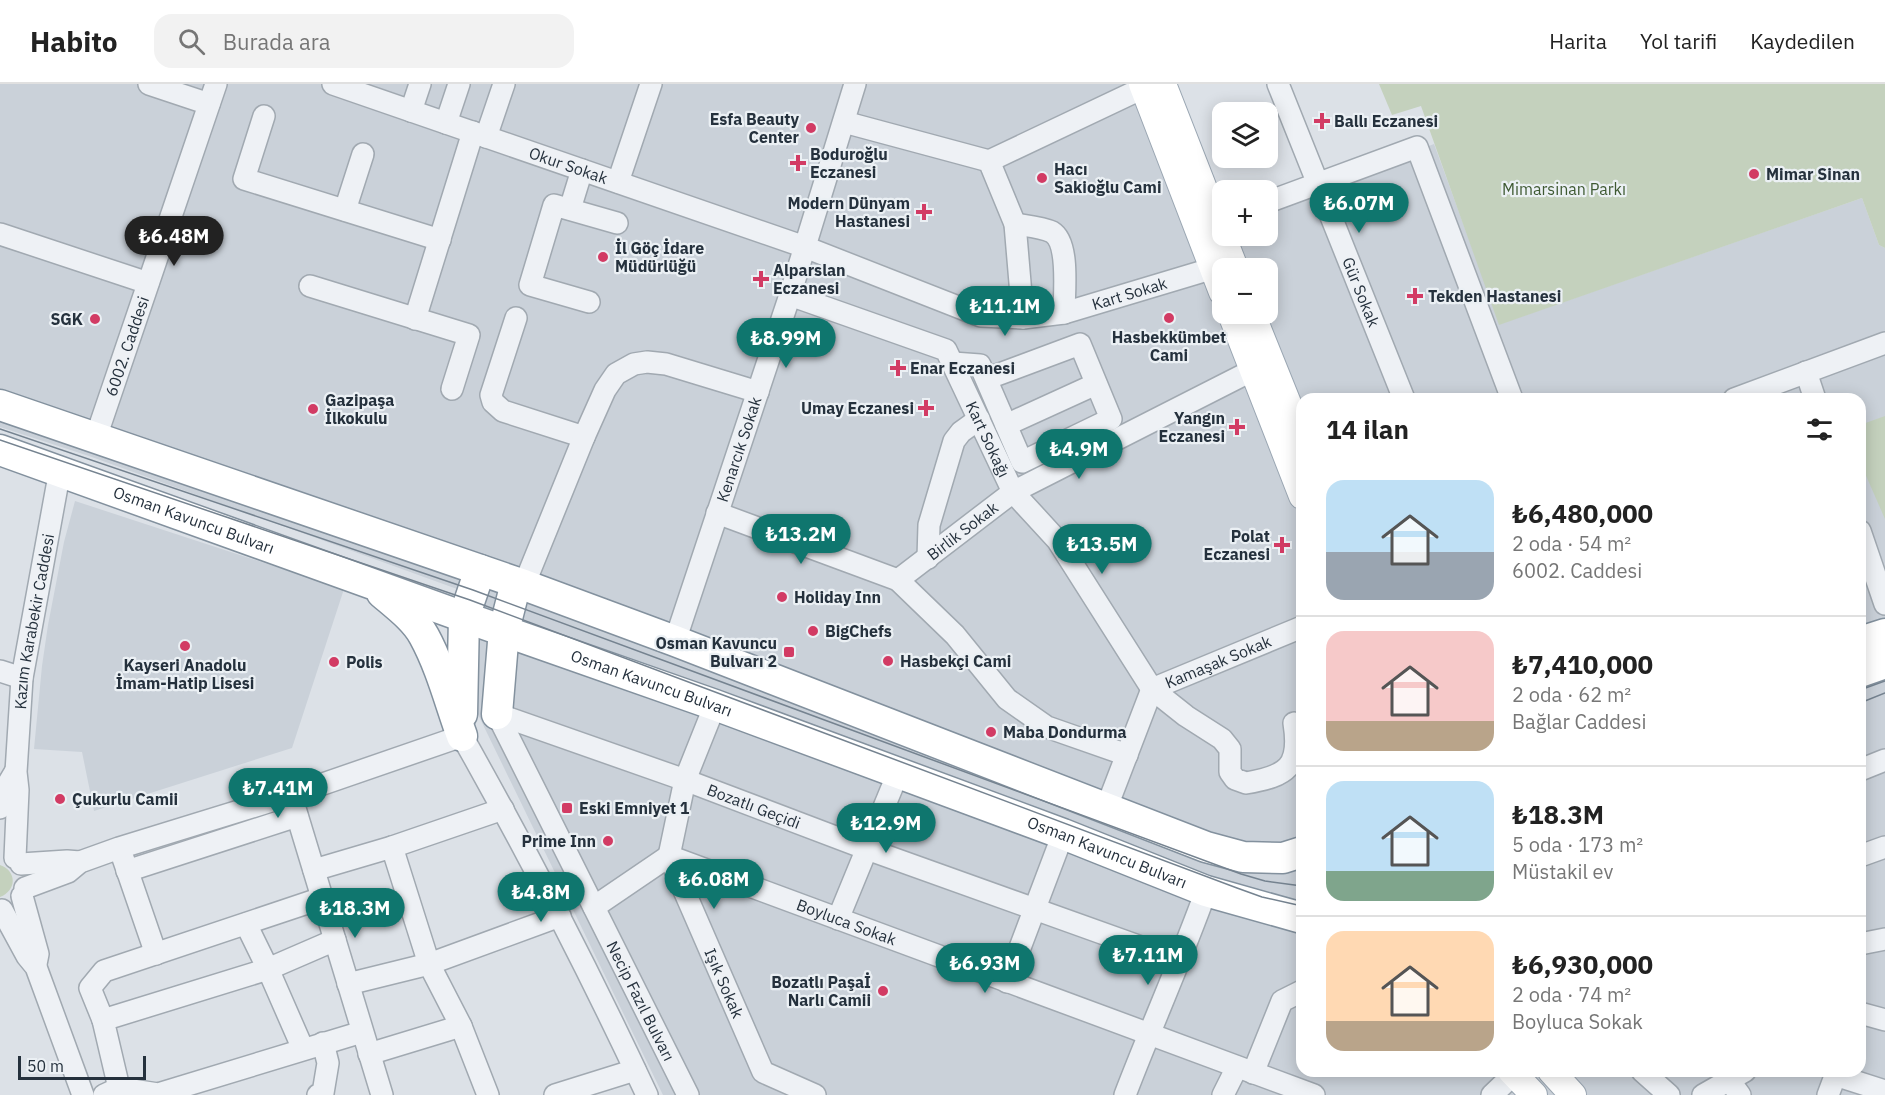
<!DOCTYPE html>
<html lang="tr">
<meta charset="utf-8">
<style>
body{margin:0;font-family:"IBM Plex Sans",sans-serif;background:#f2f2f2;color:#222;height:100vh;display:flex;flex-direction:column;font-size:22px;white-space:nowrap}
*{box-sizing:border-box;margin:0}
p{font-size:20px;color:#767676}
.icon{flex:none;width:33px;height:33px;fill:none;stroke:currentColor;stroke-width:2;stroke-linecap:round;stroke-linejoin:round}
.map{position:relative;flex:1;overflow:hidden}
.drawer{position:absolute;left:1296px;top:309px;width:570px;height:684px;display:flex;flex-direction:column;background:#fff;border-radius:18px;box-shadow:0 3px 15px #0003}
.drawer>*{flex:none}
.fabs{position:absolute;left:1212px;top:18px;display:grid;gap:12px}
.fabs a{display:grid;place-items:center;width:66px;height:66px;border-radius:12px;background:#fff;box-shadow:0 3px 15px #0003;font-size:30px}
.scale{position:absolute;left:18px;bottom:15px;width:128px;box-sizing:border-box;padding-left:6px;border:3px solid #25313d;border-top:0;font-size:16px;line-height:21px;white-space:nowrap;color:#25313d;-webkit-text-stroke:4px #ebf0f4;paint-order:stroke}
.price{position:absolute;translate:-50% -51px;padding:0 14px;border-radius:21px;background:#0f766e;color:#fff;font-size:20px;line-height:39px;filter:drop-shadow(0 2px 3px #0008)}
.price::after{content:'';position:absolute;left:50%;top:36px;width:18px;height:14px;margin-left:-9px;background:inherit;clip-path:polygon(0 0,100% 0,50% 100%)}
.price.current{background:#222;color:#fff}
ul{padding:0;list-style:none}
li{display:flex;align-items:center;gap:18px;height:150px;padding:0 30px}
li+li{border-top:2px solid #e0e0e0}
li span{display:grid;place-items:center;flex:none;width:168px;height:120px;border-radius:18px;color:#555}
li>.icon{margin-inline-start:auto}
span .icon{width:72px;height:72px;fill:#fffc;stroke-width:1}
li b{font-size:26px}
h2{display:flex;justify-content:space-between;align-items:center;height:72px;padding:0 30px;font-size:26px}
header{display:flex;align-items:center;gap:36px;box-sizing:border-box;height:84px;padding:0 30px;background:#fff;border-bottom:2px solid #e0e0e0}
header strong{font-size:28px}
nav{display:flex;gap:33px;margin-inline-start:auto;font-size:21px}
.search{width:420px;height:54px;background:#f2f2f2;display:flex;align-items:center;gap:15px;box-sizing:border-box;padding:0 21px;border-radius:18px;color:#767676;font-size:22px}
.map>svg:first-child{display:block}
</style>
<header>
<strong>Habito</strong>
<div class="search"><svg class="icon" aria-label="search" viewBox="0 0 24 24"><circle cx="10" cy="10" r="6"/><path d="M15 15l6 6"/></svg>Burada ara</div>
<nav><a>Harita</a><a>Yol tarifi</a><a>Kaydedilen</a></nav>
</header>
<div class="map">
<svg width="1885" height="1011" viewBox="0 0 1885 1011">
<rect width="100%" height="100%" fill="#dce1e7"/>
<path fill="#cad1d9" fill-rule="evenodd" d="M0,0H1151L1222,152H1268V124L1434,60L1500,240L1862,114L1879,161L1885,164V1011H663L471,616L482,514L89,372L0,343ZM1222,184H1268V230H1222ZM1302,315H1860V987H1302Z
M75,417L344,505L292,664L94,727L82,668L34,665L42,582L48,541L64,458Z"/>
<path fill="#c4d1bd" d="M1379,0H1885V164L1879,161L1862,114L1499,241L1421,22L1392,31Z
M1885,332V435L1860,378V341Z
M0,781C17,787 17,806 0,813Z"/>
<g fill="none" stroke-linecap="round" stroke-linejoin="round">
<defs>
<g id="minor">
<path d="M149,0L209,20"/>
<path id="s1" d="M333,0L805,163L981,232L1023,234L1064,229L1214,184"/>
<path id="s2" d="M1278,0L1404,315"/>
<path d="M411,27L420,0"/>
<path d="M264,32L244,95L440,156"/>
<path d="M844,38L989,77L1015,140L1023,234"/>
<path d="M446,39L459,0"/>
<path d="M486,53L504,0"/>
<path d="M989,77L1143,4"/>
<path d="M618,98L651,0"/>
<path d="M1268,118L1417,63L1512,315"/>
<path d="M570,125L582,86"/>
<path d="M345,126L363,70"/>
<path d="M1015,140C1027,142 1042,143 1052,148C1070,159 1064,209 1064,229"/>
<path d="M0,150L148,199"/>
<path d="M310,202L469,251L452,305"/>
<path id="s3" d="M790,211L946,266L1013,408L1058,457L1152,605L1186,632L1222,655L1230,665V688L1235,695L1246,699C1287,692 1301,683 1294,639"/>
<path d="M589,218L530,201L554,121L617,139"/>
<path d="M516,234L491,311L493,318L503,327L584,353"/>
<path d="M415,235L473,48"/>
<path d="M953,279L980,281L1022,378L1111,335L1080,260L986,295"/>
<path d="M1806,288L1815,315"/>
<path d="M1734,315L1885,259"/>
<path d="M1006,341L1096,300"/>
<path id="s4" d="M96,353L216,0"/>
<path d="M717,429L898,496L955,551L1007,615L1047,643L1127,671"/>
<path d="M1860,447L1885,520"/>
<path d="M928,474L929,441L954,357L961,348L979,335"/>
<path id="s5" d="M898,496L1013,408L1253,286"/>
<path d="M524,501L584,353L605,306L616,290L634,280L647,278L666,280L758,308"/>
<path id="s6" d="M675,557L790,211L855,0"/>
<path d="M0,587L22,594"/>
<path id="s7" d="M715,621L685,696L669,772L763,988L815,1011"/>
<path id="s8" d="M497,630L685,696L867,765L1180,877"/>
<path id="s9" d="M497,630L688,1011"/>
<path d="M1860,686L1885,676"/>
<path d="M291,711L382,1011"/>
<path d="M0,724L5,705L15,688"/>
<path id="s10" d="M1106,725L1152,605L1302,543"/>
<path d="M392,763L429,880L461,942L488,1011"/>
<path d="M1860,772L1885,763"/>
<path id="s11" d="M15,774L18,706L16,688L22,594L60,386"/>
<path d="M123,774L156,870"/>
<path d="M21,780L67,777L80,778"/>
<path d="M314,786L392,763L503,725"/>
<path d="M127,787L297,732"/>
<path d="M25,804L68,788L80,778L119,764L291,711L462,652C528,769 590,889 647,1011"/>
<path d="M22,812L38,870L36,880"/>
<path id="s12" d="M594,823L669,772L1314,1011"/>
<path d="M2,826L27,872L36,883L83,1011"/>
<path d="M838,835L898,689"/>
<path d="M246,840L268,885L303,965"/>
<path d="M1860,860L1885,855"/>
<path d="M1007,898L1063,750"/>
<path d="M348,900L429,880L560,832"/>
<path d="M1860,929L1885,936"/>
<path d="M103,936L90,904L104,887L322,814"/>
<path d="M369,970L461,942"/>
<path d="M1642,987L1669,1011"/>
<path d="M1253,989L1282,917L1302,907"/>
<path d="M1835,991L1885,1007"/>
<path d="M1729,996L1740,1011"/>
<path d="M119,1004L103,936L268,885L335,856"/>
<path d="M104,1011L119,1004L158,1010L362,948"/>
<path d="M318,1011L323,1009L328,979L323,959"/>
<path d="M555,1011L635,986"/>
<path d="M1125,1011C1151,943 1181,876 1206,807"/>
<path d="M1223,1011L1237,983"/>
<path d="M1492,1011L1514,990"/>
<path d="M1703,1011L1745,987"/>
<path d="M1828,1011L1837,987"/>
</g>
<path id="major" d="M1142,0L1222,208
M1163,0L1235,184
M1231,230L1302,412
M1252,230L1302,354
M1511,987L1534,1011
M1551,987L1573,1011"/>
<g id="highway">
<path d="M0,321L524,501L675,557L1206,763L1243,773L1283,774L1302,768"/>
<path id="s13" d="M0,366L464,533L715,621L1063,750L1206,807L1302,834"/>
<path d="M382,509C396,521 415,535 424,552C441,583 450,619 462,652"/>
<path d="M1860,558L1885,550"/>
<path d="M1860,588L1885,579"/>
<path d="M462,630L464,533L480,486"/>
<path d="M497,630L504,546L516,499"/>
</g>
</defs>
<use href="#minor" stroke="#a1a9b1" stroke-width="24"/>
<use href="#major" stroke="#9ba7b3" stroke-width="28"/>
<use href="#highway" stroke="#83919e" stroke-width="33"/>
<use href="#minor" stroke="#eef1f5" stroke-width="21"/>
<use href="#major" stroke="#fff" stroke-width="26"/>
<use href="#highway" stroke="#fff" stroke-width="30"/>
<path stroke="#758390" stroke-width="1.5" d="M0,345L473,506L1241,790L1265,797L1302,802
M0,356L470,516L1237,804L1262,813L1302,822
M1860,606L1885,597
M1860,619L1885,609"/>
</g>
<g fill="#d23b64" stroke="#ebf0f4" stroke-width="2">
<path d="M1319 28h6v6h6v6h-6v6h-6v-6h-6v-6h6z"/>
<circle cx="811" cy="44" r="6"/>
<path d="M795 70h6v6h6v6h-6v6h-6v-6h-6v-6h6z"/>
<circle cx="1754" cy="90" r="6"/>
<circle cx="1042" cy="94" r="6"/>
<path d="M921 119h6v6h6v6h-6v6h-6v-6h-6v-6h6z"/>
<circle cx="603" cy="173" r="6"/>
<path d="M758 186h6v6h6v6h-6v6h-6v-6h-6v-6h6z"/>
<path d="M1412 203h6v6h6v6h-6v6h-6v-6h-6v-6h6z"/>
<circle cx="1169" cy="234" r="6"/>
<circle cx="95" cy="235" r="6"/>
<path d="M895 275h6v6h6v6h-6v6h-6v-6h-6v-6h6z"/>
<path d="M923 315h6v6h6v6h-6v6h-6v-6h-6v-6h6z"/>
<circle cx="313" cy="325" r="6"/>
<path d="M1234 334h6v6h6v6h-6v6h-6v-6h-6v-6h6z"/>
<path d="M1279 452h6v6h6v6h-6v6h-6v-6h-6v-6h6z"/>
<circle cx="782" cy="513" r="6"/>
<circle cx="813" cy="547" r="6"/>
<circle cx="185" cy="562" r="6"/>
<rect x="783" y="562" width="12" height="12" rx="3"/>
<circle cx="888" cy="577" r="6"/>
<circle cx="334" cy="578" r="6"/>
<circle cx="991" cy="648" r="6"/>
<circle cx="60" cy="715" r="6"/>
<rect x="561" y="718" width="12" height="12" rx="3"/>
<circle cx="608" cy="757" r="6"/>
<circle cx="883" cy="907" r="6"/>
</g>
<g text-anchor="middle" dominant-baseline="central" stroke-width="4.5" stroke-linejoin="round" paint-order="stroke">
<g font-size="16" font-weight="bold" fill="#25313d" stroke="#ebf0f4" text-anchor="start">
<text x="799" y="35" text-anchor="end">Esfa Beauty<tspan x="799" dy="18">Center</tspan></text>
<text x="1334" y="37">Ballı Eczanesi</text>
<text x="810" y="70">Boduroğlu<tspan x="810" dy="18">Eczanesi</tspan></text>
<text x="1054" y="85">Hacı<tspan x="1054" dy="18">Sakioğlu Cami</tspan></text>
<text x="1766" y="90">Mimar Sinan</text>
<text x="910" y="119" text-anchor="end">Modern Dünyam<tspan x="910" dy="18">Hastanesi</tspan></text>
<text x="615" y="164">İl Göç İdare<tspan x="615" dy="18">Müdürlüğü</tspan></text>
<text x="773" y="186">Alparslan<tspan x="773" dy="18">Eczanesi</tspan></text>
<text x="1428" y="212">Tekden Hastanesi</text>
<text x="83" y="235" text-anchor="end">SGK</text>
<text x="1169" y="253" text-anchor="middle">Hasbekkümbet<tspan x="1169" dy="18">Cami</tspan></text>
<text x="910" y="284">Enar Eczanesi</text>
<text x="325" y="316">Gazipaşa<tspan x="325" dy="18">İlkokulu</tspan></text>
<text x="914" y="324" text-anchor="end">Umay Eczanesi</text>
<text x="1225" y="334" text-anchor="end">Yangın<tspan x="1225" dy="18">Eczanesi</tspan></text>
<text x="1270" y="452" text-anchor="end">Polat<tspan x="1270" dy="18">Eczanesi</tspan></text>
<text x="794" y="513">Holiday Inn</text>
<text x="825" y="547">BigChefs</text>
<text x="777" y="559" text-anchor="end">Osman Kavuncu<tspan x="777" dy="18">Bulvarı 2</tspan></text>
<text x="900" y="577">Hasbekçi Cami</text>
<text x="346" y="578">Polis</text>
<text x="185" y="581" text-anchor="middle">Kayseri Anadolu<tspan x="185" dy="18">İmam-Hatip Lisesi</tspan></text>
<text x="1003" y="648">Maba Dondurma</text>
<text x="72" y="715">Çukurlu Camii</text>
<text x="579" y="724">Eski Emniyet 1</text>
<text x="596" y="757" text-anchor="end">Prime Inn</text>
<text x="871" y="898" text-anchor="end">Bozatlı Paşaİ<tspan x="871" dy="18">Narlı Camii</tspan></text>
</g>
<g font-size="16" fill="#25313d" stroke="#ebf0f4">
<text stroke="none"><textPath href="#s1" startOffset="249">Okur Sokak</textPath></text>
<text stroke="none"><textPath href="#s2" startOffset="224">Gür Sokak</textPath></text>
<text stroke="none"><textPath href="#s1" startOffset="840">Kart Sokak</textPath></text>
<text stroke="none"><textPath href="#s4" startOffset="96">6002. Caddesi</textPath></text>
<text stroke="none"><textPath href="#s3" startOffset="264">Kart Sokağı</textPath></text>
<text stroke="none"><textPath href="#s6" startOffset="202">Kenarcık Sokak</textPath></text>
<text stroke="none"><textPath href="#s13" startOffset="206">Osman Kavuncu Bulvarı</textPath></text>
<text stroke="none"><textPath href="#s5" startOffset="81">Birlik Sokak</textPath></text>
<text stroke="none"><textPath href="#s11" startOffset="238">Kazım Karabekir Caddesi</textPath></text>
<text stroke="none"><textPath href="#s10" startOffset="200">Kamaşak Sokak</textPath></text>
<text stroke="none"><textPath href="#s13" startOffset="692">Osman Kavuncu Bulvarı</textPath></text>
<text stroke="none"><textPath href="#s8" startOffset="273">Bozatlı Geçidi</textPath></text>
<text stroke="none"><textPath href="#s13" startOffset="1178">Osman Kavuncu Bulvarı</textPath></text>
<text stroke="none"><textPath href="#s12" startOffset="280">Boyluca Sokak</textPath></text>
<text stroke="none"><textPath href="#s7" startOffset="297">Işık Sokak</textPath></text>
<text stroke="none"><textPath href="#s9" startOffset="321">Necip Fazıl Bulvarı</textPath></text>
</g>
<g font-size="16" fill="#3e5932" stroke="#ebf0f4">
<text x="1564" y="105">Mimarsinan Parkı</text>
</g>
</g>
</svg>
<div class="fabs">
<a><svg class="icon" aria-label="layers" viewBox="0 0 24 24"><path d="M12 4l9 5-9 5-9-5zM3 14l9 5 9-5"/></svg></a>
<a>+</a>
<a>−</a>
</div>
<div class="scale">50 m</div>
<b class="price" style="left:1359px;top:150px">₺6.07M</b>
<b class="price current" style="left:174px;top:183px">₺6.48M</b>
<b class="price" style="left:1005px;top:253px">₺11.1M</b>
<b class="price" style="left:786px;top:285px">₺8.99M</b>
<b class="price" style="left:1079px;top:396px">₺4.9M</b>
<b class="price" style="left:801px;top:481px">₺13.2M</b>
<b class="price" style="left:1102px;top:491px">₺13.5M</b>
<b class="price" style="left:278px;top:735px">₺7.41M</b>
<b class="price" style="left:886px;top:770px">₺12.9M</b>
<b class="price" style="left:714px;top:826px">₺6.08M</b>
<b class="price" style="left:541px;top:839px">₺4.8M</b>
<b class="price" style="left:355px;top:855px">₺18.3M</b>
<b class="price" style="left:1148px;top:902px">₺7.11M</b>
<b class="price" style="left:985px;top:910px">₺6.93M</b>
<section class="drawer">
<h2>14 ilan<svg class="icon" aria-label="filters" viewBox="0 0 24 24"><path d="M4 7h16M4 17h16"/><circle cx="9" cy="7" r="2"/><circle cx="15" cy="17" r="2"/></svg></h2>
<ul>
<li><span style="background:linear-gradient(#bfe0f5 60%,#9aa5b1 0)"><svg class="icon" aria-label="home" viewBox="0 0 24 24"><path d="M3 11l9-7 9 7M6 9v11h12V9"/></svg></span><div><b>₺6,480,000</b><p>2 oda · 54 m²</p><p>6002. Caddesi</p></div></li>
<li><span style="background:linear-gradient(#f6c9c9 75%,#b9a48a 0)"><svg class="icon" aria-label="home" viewBox="0 0 24 24"><path d="M3 11l9-7 9 7M6 9v11h12V9"/></svg></span><div><b>₺7,410,000</b><p>2 oda · 62 m²</p><p>Bağlar Caddesi</p></div></li>
<li><span style="background:linear-gradient(#bfe0f5 75%,#7fa58c 0)"><svg class="icon" aria-label="home" viewBox="0 0 24 24"><path d="M3 11l9-7 9 7M6 9v11h12V9"/></svg></span><div><b>₺18.3M</b><p>5 oda · 173 m²</p><p>Müstakil ev</p></div></li>
<li><span style="background:linear-gradient(#ffd9b3 75%,#b9a48a 0)"><svg class="icon" aria-label="home" viewBox="0 0 24 24"><path d="M3 11l9-7 9 7M6 9v11h12V9"/></svg></span><div><b>₺6,930,000</b><p>2 oda · 74 m²</p><p>Boyluca Sokak</p></div></li>
</ul>
</section>
</div>
